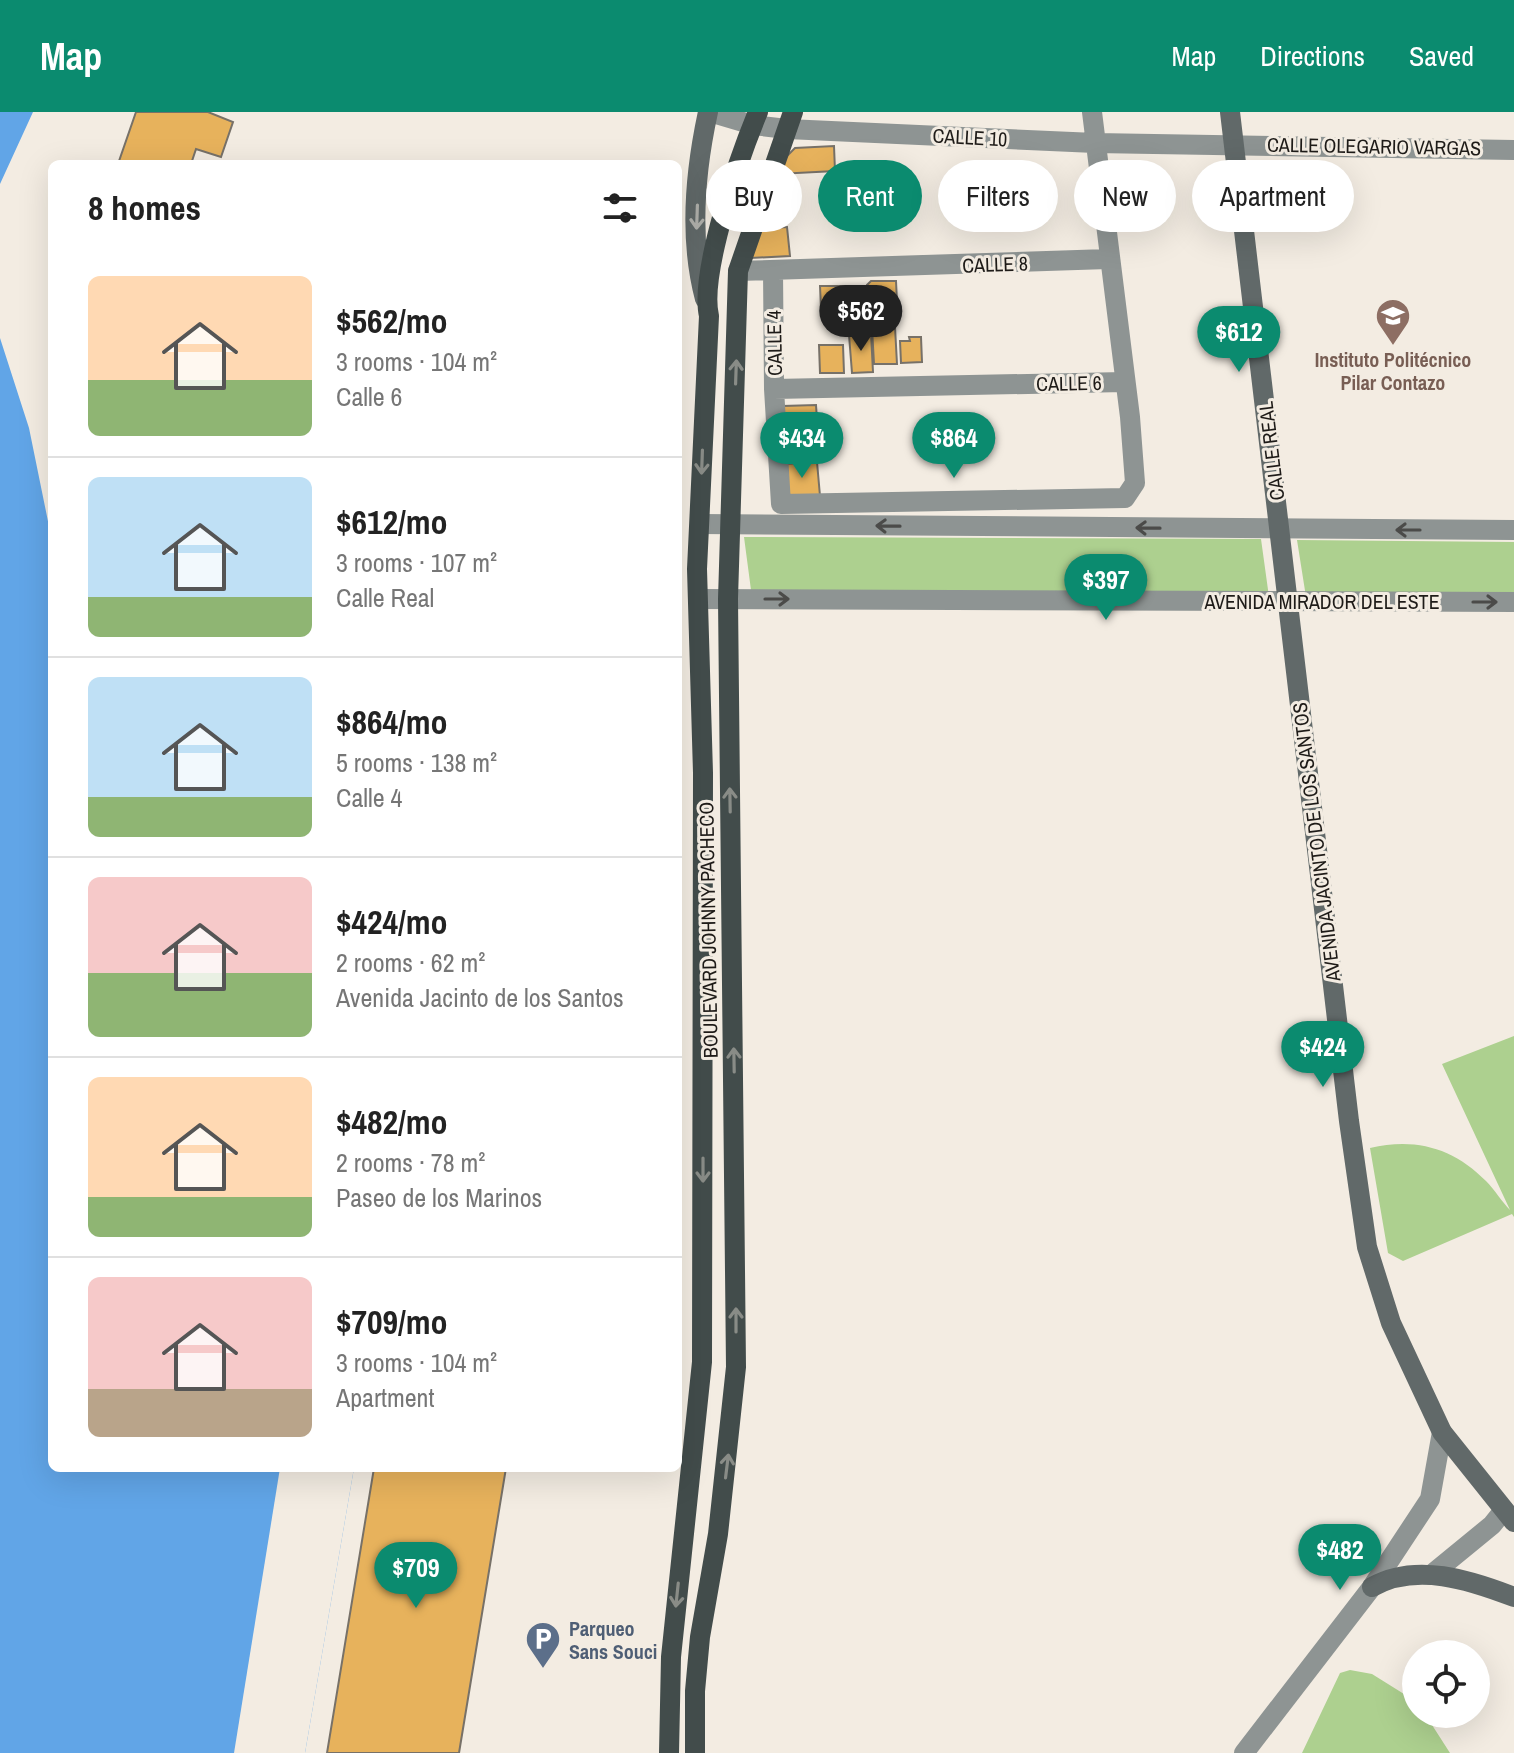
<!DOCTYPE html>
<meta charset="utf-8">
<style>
body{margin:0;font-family:"Archivo Narrow",sans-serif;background:#f2f2f2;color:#222;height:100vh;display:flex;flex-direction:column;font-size:30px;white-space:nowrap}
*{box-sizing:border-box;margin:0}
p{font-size:26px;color:#767676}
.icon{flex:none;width:44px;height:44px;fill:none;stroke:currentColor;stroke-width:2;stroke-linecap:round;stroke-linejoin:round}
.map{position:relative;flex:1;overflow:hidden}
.sheet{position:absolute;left:48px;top:48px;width:634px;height:1312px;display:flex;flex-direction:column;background:#fff;border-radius:12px;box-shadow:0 8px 32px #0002}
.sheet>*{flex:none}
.guide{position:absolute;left:706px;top:48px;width:688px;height:72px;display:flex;gap:16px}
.controls{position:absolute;left:1402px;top:1528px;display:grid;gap:16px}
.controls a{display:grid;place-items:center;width:88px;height:88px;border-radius:50%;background:#fff;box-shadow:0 8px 32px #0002;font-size:40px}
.price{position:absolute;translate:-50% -68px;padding:0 18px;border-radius:28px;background:#0b8b6f;color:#fff;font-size:26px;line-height:52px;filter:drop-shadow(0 2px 4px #0008)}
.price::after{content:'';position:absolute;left:50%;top:48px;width:24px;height:18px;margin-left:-12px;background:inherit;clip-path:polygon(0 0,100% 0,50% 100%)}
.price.current{background:#222;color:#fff}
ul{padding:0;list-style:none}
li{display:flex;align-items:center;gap:24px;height:200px;padding:0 40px}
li+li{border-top:2px solid #e0e0e0}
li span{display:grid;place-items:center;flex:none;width:224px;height:160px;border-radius:12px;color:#555}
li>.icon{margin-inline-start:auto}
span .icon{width:96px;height:96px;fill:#fffc;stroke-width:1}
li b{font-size:34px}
h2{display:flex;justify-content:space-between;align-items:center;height:96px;padding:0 40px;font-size:34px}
.tag{padding:0 28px;border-radius:36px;background:#fff;box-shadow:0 8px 32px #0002;font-size:28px;line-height:72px}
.tag.current{background:#0b8b6f;color:#fff}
header{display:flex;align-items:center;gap:48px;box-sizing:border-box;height:112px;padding:0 40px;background:#0b8b6f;color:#fff}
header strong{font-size:38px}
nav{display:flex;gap:44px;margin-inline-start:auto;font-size:28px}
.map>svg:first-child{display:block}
</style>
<header>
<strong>Map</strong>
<nav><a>Map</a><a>Directions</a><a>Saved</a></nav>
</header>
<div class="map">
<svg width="1514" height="1641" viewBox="0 0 1514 1641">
<rect width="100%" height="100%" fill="#f3ece2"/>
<path fill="#add08f" d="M744,425L1261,427L1269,485L751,478Z
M1297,428L1514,430V483L1306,485Z
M1514,924V1105L1512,1102L1403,1149L1388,1141L1370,1036C1415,1025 1454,1036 1486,1069C1495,1078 1502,1090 1510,1098L1442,952Z
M1350,1558L1372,1562L1412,1587L1416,1592V1602H1425L1450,1641H1302L1340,1561Z"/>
<path fill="#61a5e7" d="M0,0H33L0,72Z
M0,226L29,316L52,429V1356H354L305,1641H0Z"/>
<path fill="#f3ece2" d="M280,1356H354L305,1641H234Z"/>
<path fill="#e7b25c" stroke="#777168" stroke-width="2" d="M136,0H208L233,10L221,45L196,37L191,52H118Z
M834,34L835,59L778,62L783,48L795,36Z
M787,115L790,144L751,146L759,117Z
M871,169H896L898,211L874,212L873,194H868L867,173Z
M820,174H845L846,196H821Z
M895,215L897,252H874L872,216Z
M871,221L873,260L852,261L849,223Z
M909,225H921L922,250L901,251L900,229H910Z
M819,233H843L844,261H820Z
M816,293L819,338L786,340L783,294Z
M817,350L820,384L787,386L784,352Z
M374,1356H506L459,1641H327Z"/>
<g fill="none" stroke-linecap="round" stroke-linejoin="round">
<path stroke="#8e9493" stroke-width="20" d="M709,0L753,13L787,17L1095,31L1514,38
M773,158L774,277L781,392L1125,386L1135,371L1130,305L1092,0
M738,159L1108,147
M774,277L1124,270
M1431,1463L1492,1413L1504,1398
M1244,1641L1372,1475L1430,1387L1442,1320"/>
<path stroke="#8e9493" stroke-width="20" d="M700,412L1514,418
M699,487L1514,490"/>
<path stroke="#616969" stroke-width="20" d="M1230,0L1349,1009L1367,1135L1391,1211L1442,1320L1514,1410
M705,187C689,127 695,60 708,0
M1372,1475C1416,1450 1470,1468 1514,1485"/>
<path stroke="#424c4b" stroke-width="20" d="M669,1641L671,1545L702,1250L703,661L697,457L709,204C699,161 740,43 758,0
M695,1641V1579L700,1525L718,1422L736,1255L728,487L738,159L793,0"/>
</g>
<defs><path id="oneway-shaft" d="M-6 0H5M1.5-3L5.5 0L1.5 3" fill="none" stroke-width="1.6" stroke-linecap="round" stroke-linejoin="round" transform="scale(2)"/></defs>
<use stroke="#b1b1ac" href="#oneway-shaft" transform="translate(697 105) rotate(92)"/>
<g stroke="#898c87">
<use href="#oneway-shaft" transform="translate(736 260) rotate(-88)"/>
<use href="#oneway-shaft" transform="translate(702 350) rotate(92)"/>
<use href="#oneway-shaft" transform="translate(730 688) rotate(-91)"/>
<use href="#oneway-shaft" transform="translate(734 948) rotate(-91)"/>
<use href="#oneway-shaft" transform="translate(703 1058) rotate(90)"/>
<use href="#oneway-shaft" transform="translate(736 1208) rotate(-90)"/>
<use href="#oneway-shaft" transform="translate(727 1354) rotate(-83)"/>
<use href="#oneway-shaft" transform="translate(677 1483) rotate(96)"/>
</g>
<g stroke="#4b4b49">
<use href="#oneway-shaft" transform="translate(888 414) rotate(-179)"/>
<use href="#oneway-shaft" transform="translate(1148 416) rotate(-179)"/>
<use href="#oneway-shaft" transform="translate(1408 418) rotate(-180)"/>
<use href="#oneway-shaft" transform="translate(777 487)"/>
<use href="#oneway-shaft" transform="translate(1485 490)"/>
</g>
<defs>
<symbol id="school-pin" viewBox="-11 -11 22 30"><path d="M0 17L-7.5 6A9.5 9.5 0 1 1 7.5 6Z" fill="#8d6e63" stroke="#f3ece2"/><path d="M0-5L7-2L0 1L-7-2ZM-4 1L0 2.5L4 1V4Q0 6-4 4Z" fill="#fff"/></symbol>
<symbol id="parking-pin" viewBox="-11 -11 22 30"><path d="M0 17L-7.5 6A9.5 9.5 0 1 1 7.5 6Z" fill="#5c6f8a" stroke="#f3ece2"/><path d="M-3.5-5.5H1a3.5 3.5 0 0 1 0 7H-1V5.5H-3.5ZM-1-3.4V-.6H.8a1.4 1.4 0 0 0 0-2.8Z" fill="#fff"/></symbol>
</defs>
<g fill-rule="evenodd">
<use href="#school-pin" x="1373" y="184" width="40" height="54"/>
<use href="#parking-pin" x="523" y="1507" width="40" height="54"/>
</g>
<g text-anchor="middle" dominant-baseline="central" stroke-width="6" stroke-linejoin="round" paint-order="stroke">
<g font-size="20" fill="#1e1b18" stroke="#f3ece2">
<text transform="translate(970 25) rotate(3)">CALLE 10</text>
<text transform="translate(1374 34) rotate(1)">CALLE OLEGARIO VARGAS</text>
<text transform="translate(995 152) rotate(-2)">CALLE 8</text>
<text transform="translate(774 231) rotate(-91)">CALLE 4</text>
<text transform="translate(1069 271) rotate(-1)">CALLE 6</text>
<text transform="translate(1271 339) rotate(-97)">CALLE REAL</text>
<text x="1322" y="489">AVENIDA MIRADOR DEL ESTE</text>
<text transform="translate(1316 730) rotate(-97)">AVENIDA JACINTO DE LOS SANTOS</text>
<text transform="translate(708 818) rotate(-91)">BOULEVARD JOHNNY PACHECO</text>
</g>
<g font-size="20" font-weight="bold" fill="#785e54" stroke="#f3ece2">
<text x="1393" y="247">Instituto Politécnico<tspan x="1393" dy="23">Pilar Contazo</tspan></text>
</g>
<g font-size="20" font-weight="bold" fill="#4e5e75" stroke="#f3ece2" text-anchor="start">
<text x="569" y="1516">Parqueo<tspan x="569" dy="23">Sans Souci</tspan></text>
</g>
</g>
</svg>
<div class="controls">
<a><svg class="icon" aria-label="locate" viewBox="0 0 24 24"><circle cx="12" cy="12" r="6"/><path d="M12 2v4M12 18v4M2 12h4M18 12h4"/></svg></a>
</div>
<b class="price current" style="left:861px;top:241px">$562</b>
<b class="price" style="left:1239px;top:262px">$612</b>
<b class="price" style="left:802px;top:368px">$434</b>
<b class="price" style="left:954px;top:368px">$864</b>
<b class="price" style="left:1106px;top:510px">$397</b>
<b class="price" style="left:1323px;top:977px">$424</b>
<b class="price" style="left:1340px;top:1480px">$482</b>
<b class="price" style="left:416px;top:1498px">$709</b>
<div class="guide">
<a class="tag">Buy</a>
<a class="tag current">Rent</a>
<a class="tag">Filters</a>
<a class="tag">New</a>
<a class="tag">Apartment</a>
</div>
<section class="sheet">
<h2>8 homes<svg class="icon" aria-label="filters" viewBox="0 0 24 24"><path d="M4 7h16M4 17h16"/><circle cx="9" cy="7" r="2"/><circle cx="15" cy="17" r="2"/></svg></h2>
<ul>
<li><span style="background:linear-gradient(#ffd9b3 65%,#8fb573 0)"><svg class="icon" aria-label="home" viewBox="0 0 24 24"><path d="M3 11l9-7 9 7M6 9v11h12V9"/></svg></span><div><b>$562/mo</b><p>3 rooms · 104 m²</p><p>Calle 6</p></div></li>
<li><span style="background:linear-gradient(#bfe0f5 75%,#8fb573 0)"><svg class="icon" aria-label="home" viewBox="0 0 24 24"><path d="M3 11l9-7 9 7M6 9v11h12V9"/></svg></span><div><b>$612/mo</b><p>3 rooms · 107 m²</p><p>Calle Real</p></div></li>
<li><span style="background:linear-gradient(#bfe0f5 75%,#8fb573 0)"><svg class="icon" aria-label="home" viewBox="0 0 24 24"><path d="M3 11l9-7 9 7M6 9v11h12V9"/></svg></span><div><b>$864/mo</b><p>5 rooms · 138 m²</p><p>Calle 4</p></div></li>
<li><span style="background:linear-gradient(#f6c9c9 60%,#8fb573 0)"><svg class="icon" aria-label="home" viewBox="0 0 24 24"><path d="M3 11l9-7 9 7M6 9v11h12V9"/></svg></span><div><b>$424/mo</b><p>2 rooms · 62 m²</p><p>Avenida Jacinto de los Santos</p></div></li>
<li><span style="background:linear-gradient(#ffd9b3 75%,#8fb573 0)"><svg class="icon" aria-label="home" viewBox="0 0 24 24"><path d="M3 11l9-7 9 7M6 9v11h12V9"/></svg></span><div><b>$482/mo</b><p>2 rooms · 78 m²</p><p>Paseo de los Marinos</p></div></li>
<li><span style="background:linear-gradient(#f6c9c9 70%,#b9a48a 0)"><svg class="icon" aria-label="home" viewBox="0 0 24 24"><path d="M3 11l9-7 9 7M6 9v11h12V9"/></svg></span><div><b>$709/mo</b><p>3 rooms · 104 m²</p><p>Apartment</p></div></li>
</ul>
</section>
</div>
